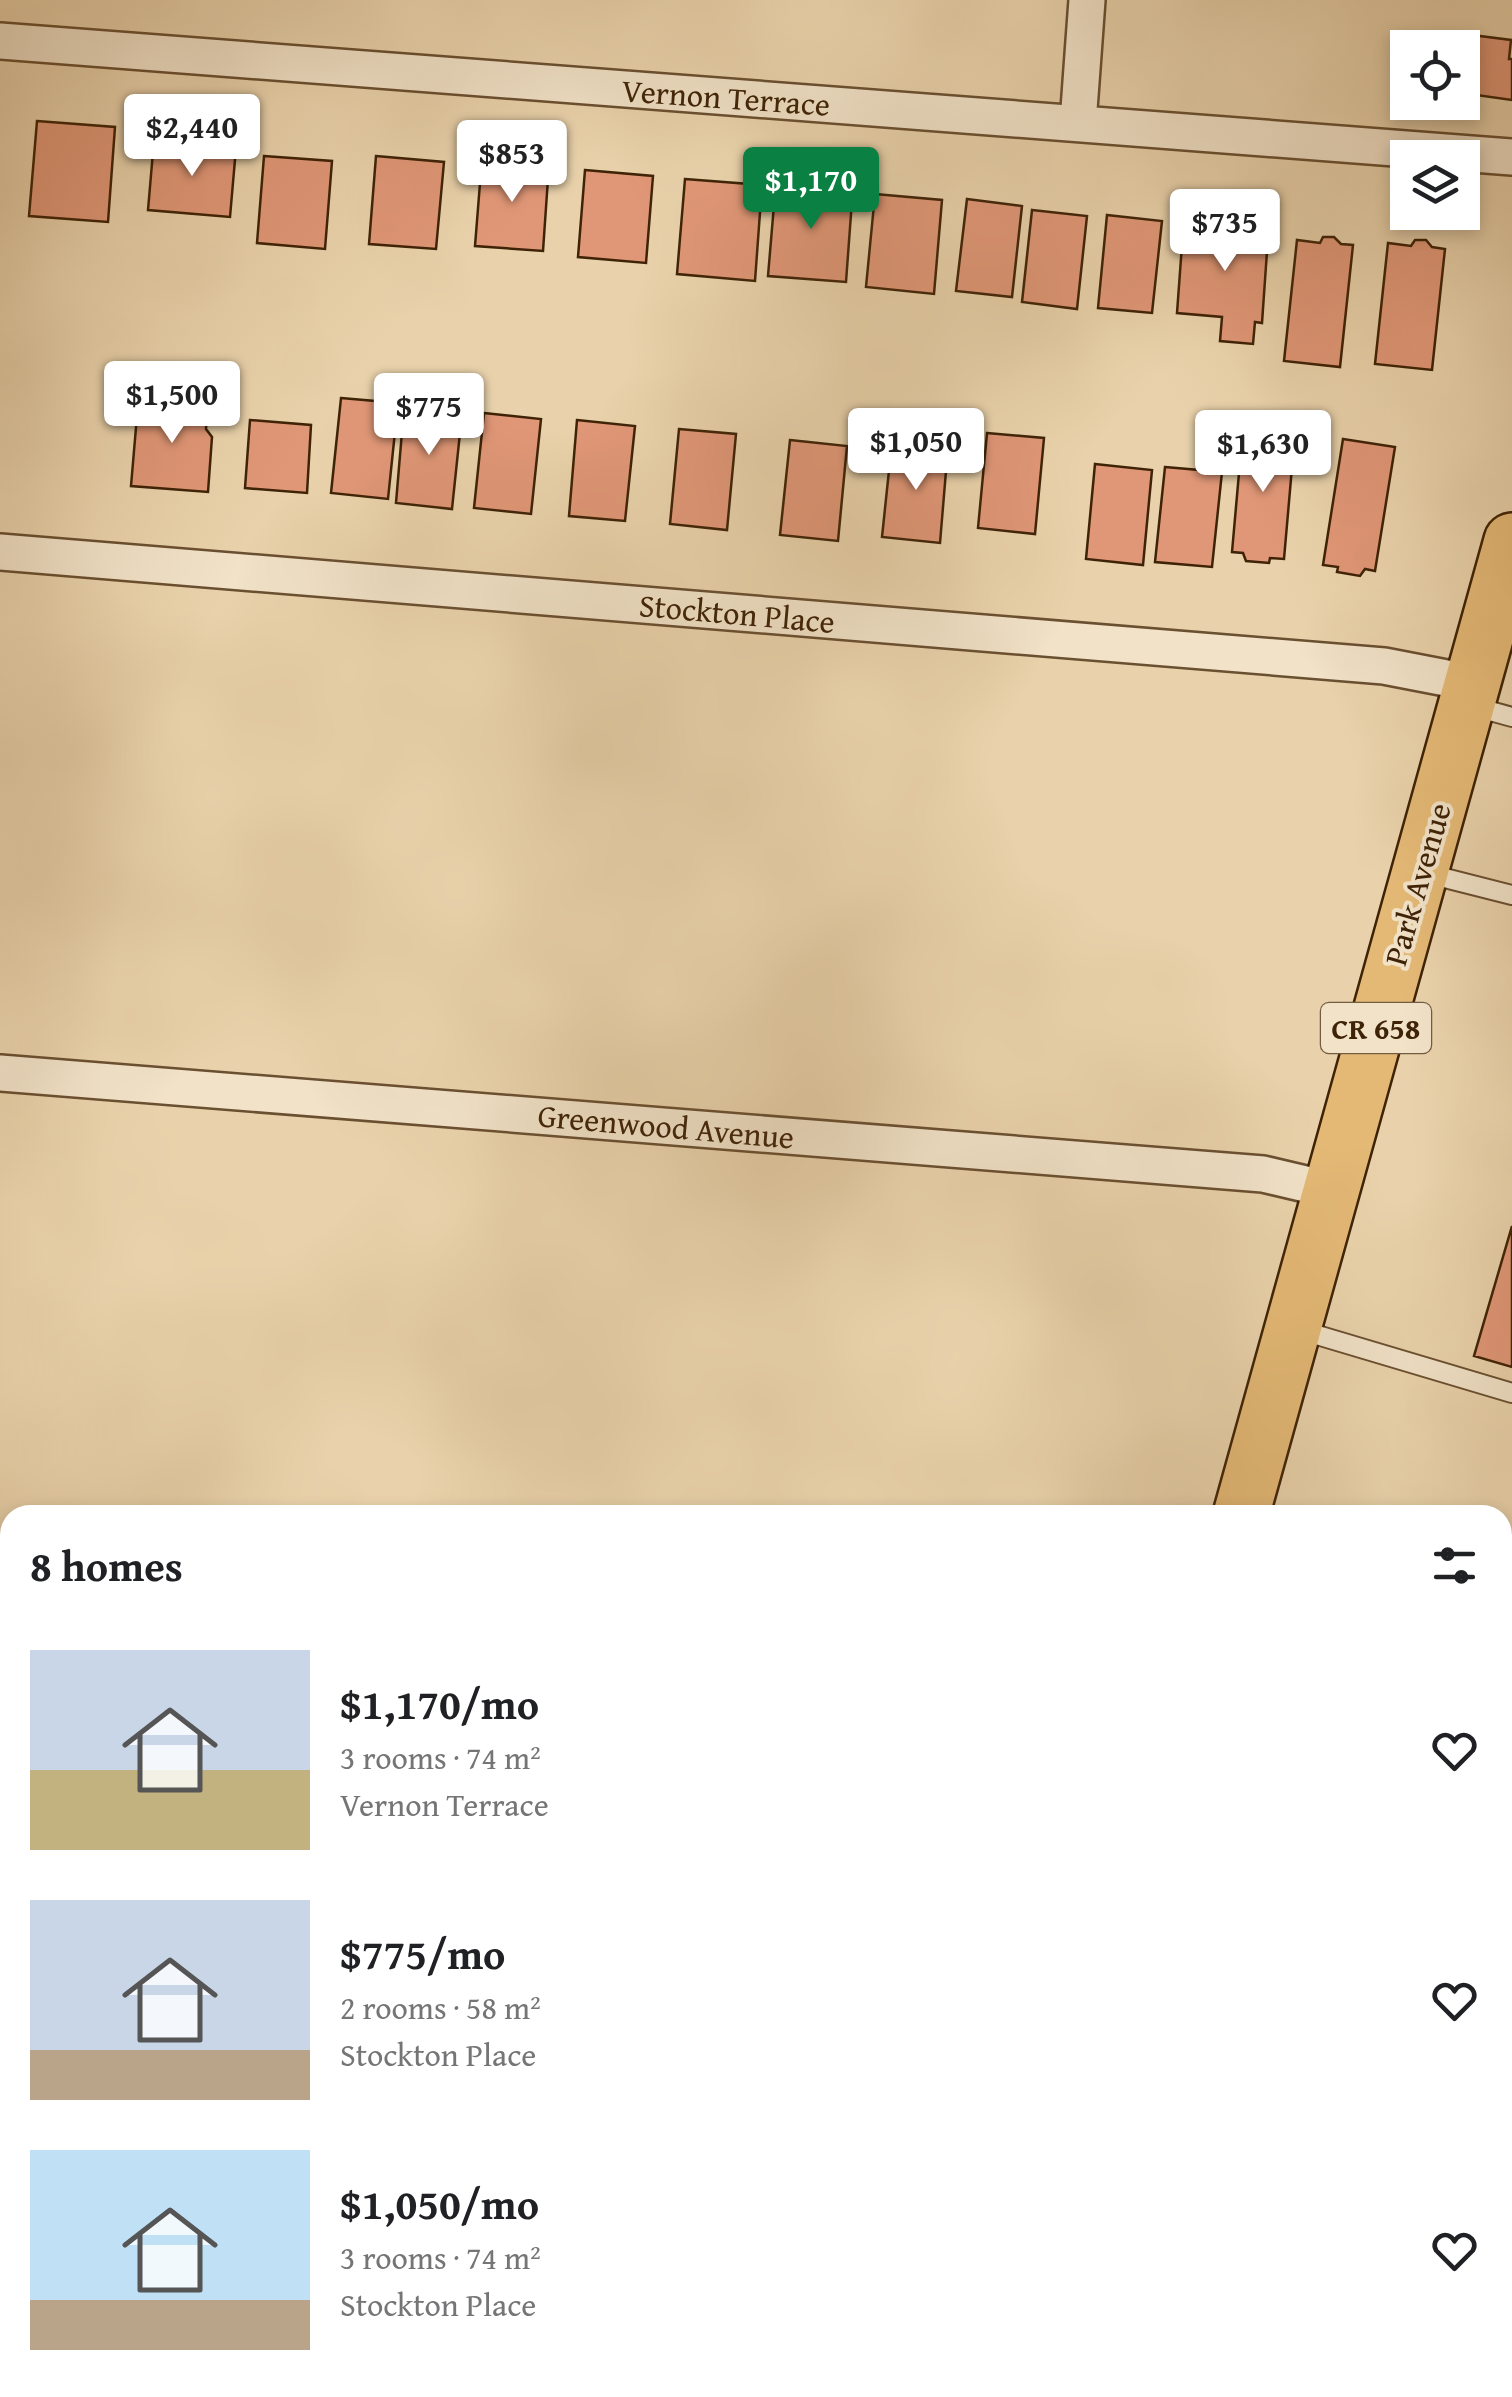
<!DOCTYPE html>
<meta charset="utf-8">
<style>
body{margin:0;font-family:"Gentium Book Plus",serif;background:#f6f6f6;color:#202124;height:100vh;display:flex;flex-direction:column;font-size:38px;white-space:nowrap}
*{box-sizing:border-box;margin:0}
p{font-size:32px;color:#757577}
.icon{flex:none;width:55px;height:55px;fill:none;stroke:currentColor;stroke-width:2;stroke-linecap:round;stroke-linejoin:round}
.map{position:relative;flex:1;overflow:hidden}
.details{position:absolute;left:0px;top:1505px;width:1512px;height:892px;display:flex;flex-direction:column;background:#fff;border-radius:30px 30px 0 0;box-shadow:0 5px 15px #0003}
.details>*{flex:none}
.buttons{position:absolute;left:1390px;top:30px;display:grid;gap:20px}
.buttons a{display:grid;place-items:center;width:90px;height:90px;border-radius:0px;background:#fff;box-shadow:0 5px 15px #0003;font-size:50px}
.price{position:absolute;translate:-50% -85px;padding:0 22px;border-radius:10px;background:#fff;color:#222;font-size:32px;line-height:65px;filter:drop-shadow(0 2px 5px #0008)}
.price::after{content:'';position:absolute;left:50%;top:60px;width:30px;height:22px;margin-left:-15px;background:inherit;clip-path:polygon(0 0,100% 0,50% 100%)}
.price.selected{background:#0b8043;color:#fff}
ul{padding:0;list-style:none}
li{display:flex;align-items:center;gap:30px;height:250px;padding:0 30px}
li span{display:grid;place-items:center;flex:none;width:280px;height:200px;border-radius:0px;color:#555}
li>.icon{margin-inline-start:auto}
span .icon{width:120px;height:120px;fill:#fffc;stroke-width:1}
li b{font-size:42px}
h2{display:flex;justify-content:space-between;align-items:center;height:120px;padding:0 30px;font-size:42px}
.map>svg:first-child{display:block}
</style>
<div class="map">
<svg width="1512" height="2397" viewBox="0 0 1512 2397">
<rect width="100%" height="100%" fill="#e9d2ab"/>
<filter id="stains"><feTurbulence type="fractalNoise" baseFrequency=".002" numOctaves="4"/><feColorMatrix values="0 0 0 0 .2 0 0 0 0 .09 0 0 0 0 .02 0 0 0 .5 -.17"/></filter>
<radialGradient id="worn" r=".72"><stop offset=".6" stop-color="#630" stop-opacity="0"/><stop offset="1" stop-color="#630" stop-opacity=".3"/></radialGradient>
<path fill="#e09777" stroke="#3f2307" stroke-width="2.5" d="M1464,34L1511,40L1509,59H1512V100L1462,93Z
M37,121L115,127L108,222L29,216Z
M154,140L236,148L230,217L148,210Z
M264,156L332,161L325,249L257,243Z
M376,156L444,162L436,249L369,244Z
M482,158L549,164L543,251L475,246Z
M585,170L653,176L646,263L578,257Z
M685,179L762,185L755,281L677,274Z
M776,181L853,187L846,282L768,276Z
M875,194L942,200L934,294L866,287Z
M967,199L1022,206L1012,297L956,291Z
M1198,209L1215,223L1238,224L1259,215L1270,227L1261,236L1268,237L1262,323L1255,322L1253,344L1220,341L1222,317L1177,313L1183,231L1189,232L1183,227Z
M1032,210L1087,216L1077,309L1022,302Z
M1107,215L1162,221L1152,313L1098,308Z
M1323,237H1334L1341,244L1353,245L1340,367L1284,361L1297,240L1320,243Z
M1415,240H1426L1432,247L1445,249L1432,370L1375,364L1388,243L1411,246Z
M154,393L191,396L189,411L207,412L206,429L212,437L208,492L131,486L138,404L154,405Z
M341,398L398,403L388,499L331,493Z
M404,408L462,414L452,509L396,503Z
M484,413L541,419L531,514L474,508Z
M250,420L311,425L307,493L245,488Z
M577,420L635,426L625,521L569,516Z
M1243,428L1295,433L1284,559L1270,558L1269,563L1246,561L1243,553L1232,552Z
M679,429L736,434L727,530L670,524Z
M987,433L1044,438L1035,534L978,528Z
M1343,439L1395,447L1375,571L1365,569L1360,576L1337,572L1338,567L1323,565Z
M790,440L847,446L838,541L780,535Z
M892,442L948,447L940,543L882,537Z
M1095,464L1152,470L1143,565L1086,559Z
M1165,467L1222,472L1212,567L1155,562Z
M1512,1226V1367L1474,1356Z"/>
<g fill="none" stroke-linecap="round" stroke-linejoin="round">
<defs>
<path id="service" d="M1472,706L1512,717
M1425,873L1512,895
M1297,1329L1512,1393"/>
<path id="minor" d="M0,41L1512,157
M1078,123L1087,0
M0,552L1384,666L1472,683
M0,1073L1263,1174L1331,1190
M1502,1740L1512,1742
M0,2132L10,2133
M1502,2303L1512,2305"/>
<path id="tertiary" d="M0,1600L10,1601"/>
<path id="primary" d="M1241,1515L1512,541
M995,2397L997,2388"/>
</defs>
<use href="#service" stroke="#6a4f30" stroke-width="22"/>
<use href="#minor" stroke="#6a4f30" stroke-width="40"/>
<use href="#tertiary" stroke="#6a4f30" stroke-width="48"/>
<use href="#primary" stroke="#3f2307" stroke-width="60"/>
<use href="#service" stroke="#f1e2c8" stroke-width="18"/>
<use href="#minor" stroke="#f1e2c8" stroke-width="35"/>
<use href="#tertiary" stroke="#f1e2c8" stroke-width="42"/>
<use href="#primary" stroke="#e4b976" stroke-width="55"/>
</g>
<g text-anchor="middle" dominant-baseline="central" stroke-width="8" stroke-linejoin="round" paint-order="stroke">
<rect fill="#f1e2c8" stroke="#745c41" stroke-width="2.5" x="1321" y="1003" width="110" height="50" rx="8"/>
<g font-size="30" font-weight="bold" fill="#3f2307">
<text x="1376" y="1028">CR 658</text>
</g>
<g font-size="32" fill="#3f2307" stroke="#f1e2c8">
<text transform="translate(726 97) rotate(4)">Vernon Terrace</text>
<text transform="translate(737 613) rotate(5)">Stockton Place</text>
<text transform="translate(1417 884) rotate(-74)">Park Avenue</text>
<text transform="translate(666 1126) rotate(5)">Greenwood Avenue</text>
</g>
</g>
<rect width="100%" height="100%" filter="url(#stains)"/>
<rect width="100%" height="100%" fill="url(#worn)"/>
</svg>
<div class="buttons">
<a><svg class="icon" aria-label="locate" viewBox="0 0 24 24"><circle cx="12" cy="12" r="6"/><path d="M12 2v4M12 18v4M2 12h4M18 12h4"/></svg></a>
<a><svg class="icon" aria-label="layers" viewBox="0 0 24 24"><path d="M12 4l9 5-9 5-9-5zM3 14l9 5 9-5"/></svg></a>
</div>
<b class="price" style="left:192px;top:179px">$2,440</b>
<b class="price" style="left:512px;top:205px">$853</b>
<b class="price selected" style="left:811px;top:232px">$1,170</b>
<b class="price" style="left:1225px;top:274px">$735</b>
<b class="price" style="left:172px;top:446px">$1,500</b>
<b class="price" style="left:429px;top:458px">$775</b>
<b class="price" style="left:916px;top:493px">$1,050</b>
<b class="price" style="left:1263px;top:495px">$1,630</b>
<section class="details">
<h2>8 homes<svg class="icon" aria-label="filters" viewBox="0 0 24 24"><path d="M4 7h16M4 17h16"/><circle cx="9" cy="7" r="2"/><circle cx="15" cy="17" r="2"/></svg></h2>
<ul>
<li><span style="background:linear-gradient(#c9d6e8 60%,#c2b280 0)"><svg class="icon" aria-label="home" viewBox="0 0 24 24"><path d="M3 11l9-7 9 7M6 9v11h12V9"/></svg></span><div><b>$1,170/mo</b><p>3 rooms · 74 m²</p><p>Vernon Terrace</p></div><svg class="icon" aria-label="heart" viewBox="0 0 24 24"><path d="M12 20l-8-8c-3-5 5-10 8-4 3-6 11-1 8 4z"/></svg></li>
<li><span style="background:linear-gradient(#c9d6e8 75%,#b9a48a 0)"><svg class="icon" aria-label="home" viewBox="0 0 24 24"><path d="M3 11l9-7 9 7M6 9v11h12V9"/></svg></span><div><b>$775/mo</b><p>2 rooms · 58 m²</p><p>Stockton Place</p></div><svg class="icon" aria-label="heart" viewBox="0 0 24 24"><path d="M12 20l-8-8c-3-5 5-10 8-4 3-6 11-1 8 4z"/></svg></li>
<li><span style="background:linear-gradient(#bfe0f5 75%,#b9a48a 0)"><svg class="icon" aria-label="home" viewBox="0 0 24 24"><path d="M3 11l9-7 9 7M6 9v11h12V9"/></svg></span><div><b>$1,050/mo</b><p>3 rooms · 74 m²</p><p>Stockton Place</p></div><svg class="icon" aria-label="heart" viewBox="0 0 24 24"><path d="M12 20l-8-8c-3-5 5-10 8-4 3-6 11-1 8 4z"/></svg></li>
</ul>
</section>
</div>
